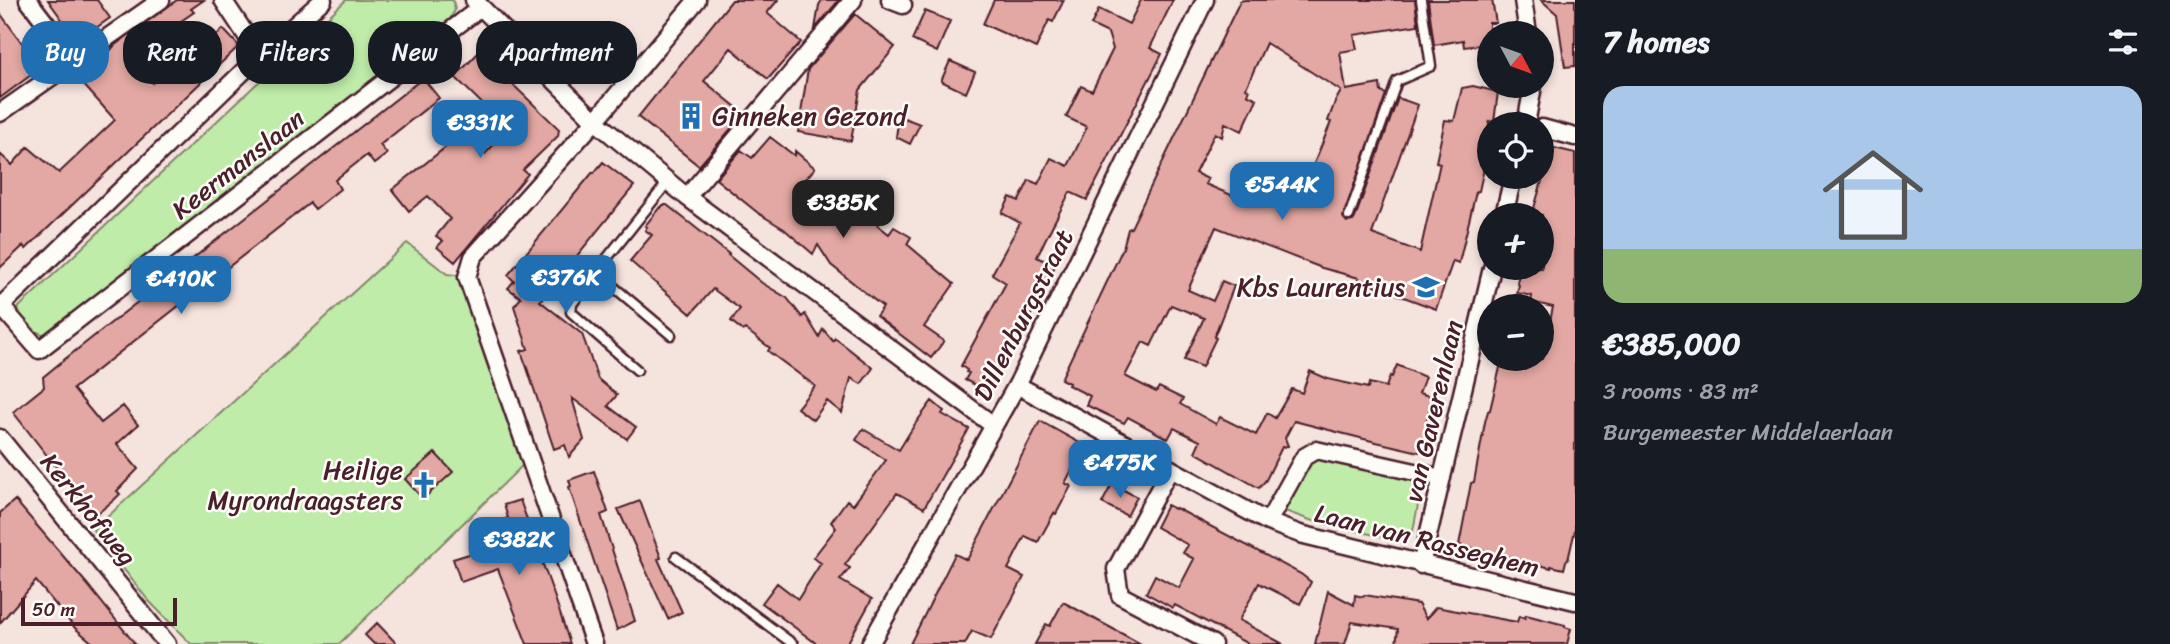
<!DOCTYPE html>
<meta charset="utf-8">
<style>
body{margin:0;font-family:Sriracha,sans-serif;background:#20242c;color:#f1f3f6;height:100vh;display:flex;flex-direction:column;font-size:26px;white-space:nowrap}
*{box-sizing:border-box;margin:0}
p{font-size:23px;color:#9ea1a6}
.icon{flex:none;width:38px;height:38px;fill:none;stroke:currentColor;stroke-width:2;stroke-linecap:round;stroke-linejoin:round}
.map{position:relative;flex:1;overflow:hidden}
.drawer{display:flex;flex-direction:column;background:#171b24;width:595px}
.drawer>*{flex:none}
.top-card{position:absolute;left:21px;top:21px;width:665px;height:63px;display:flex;gap:14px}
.needle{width:46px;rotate:131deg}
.fabs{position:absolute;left:1477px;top:21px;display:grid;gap:14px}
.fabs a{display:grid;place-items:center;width:77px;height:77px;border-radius:50%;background:#171b24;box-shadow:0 4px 10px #0003;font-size:35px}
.scale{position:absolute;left:21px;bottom:18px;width:156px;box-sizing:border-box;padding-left:7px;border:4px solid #4a1f2b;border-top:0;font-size:19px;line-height:24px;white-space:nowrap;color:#4a1f2b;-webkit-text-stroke:5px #fdfcf7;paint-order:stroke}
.price{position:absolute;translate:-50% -60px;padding:0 16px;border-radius:14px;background:#1f6fb2;color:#fff;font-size:23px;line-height:46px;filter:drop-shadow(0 2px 4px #0008)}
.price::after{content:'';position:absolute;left:50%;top:42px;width:21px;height:16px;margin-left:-10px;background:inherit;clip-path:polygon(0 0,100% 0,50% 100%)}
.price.selected{background:#222;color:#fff}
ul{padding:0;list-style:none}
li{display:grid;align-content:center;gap:14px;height:371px;padding:0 28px}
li+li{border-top:2px solid #363941}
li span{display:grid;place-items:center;height:217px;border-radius:21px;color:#555}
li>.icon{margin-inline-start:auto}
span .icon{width:126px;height:126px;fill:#fffc;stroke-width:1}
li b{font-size:30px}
h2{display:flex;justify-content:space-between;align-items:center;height:84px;padding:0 28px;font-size:30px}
.pill{padding:0 24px;border-radius:28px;background:#171b24;box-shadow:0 4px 10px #0003;font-size:24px;line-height:63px}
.pill.selected{background:#1f6fb2;color:#fff}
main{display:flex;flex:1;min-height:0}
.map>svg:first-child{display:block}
</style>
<main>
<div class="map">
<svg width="1575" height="644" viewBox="0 0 1575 644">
<rect width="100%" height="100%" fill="#f5e3de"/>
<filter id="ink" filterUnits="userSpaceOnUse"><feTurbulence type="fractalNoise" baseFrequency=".0143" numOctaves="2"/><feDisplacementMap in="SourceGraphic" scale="14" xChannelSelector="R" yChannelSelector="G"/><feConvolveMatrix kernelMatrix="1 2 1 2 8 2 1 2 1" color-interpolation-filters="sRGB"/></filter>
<g filter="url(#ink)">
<path fill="#bfeca9" stroke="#84866a" stroke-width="2" d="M346,0H453L455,10L450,19L50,335C36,335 26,325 18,313L19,307Z
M407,243L447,274L463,276L524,464L339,644H191L148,600L93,530Z
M1316,455L1423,479L1413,531L1400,541L1310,520L1282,510L1309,460Z"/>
<path fill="#e3a8a3" stroke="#4a1f2b" stroke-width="2" fill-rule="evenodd" d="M48,0H97L110,18L79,40L72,31L71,32Z
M177,0H204L191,9L194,12L165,32L162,28L129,58L153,83L210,28L217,35L223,29L239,46L26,249L23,246L0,268V154L12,165L28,147L59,173L115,120L82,83L115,45Z
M732,0H778L767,13L801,42L768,79L731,48L704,81L741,111V117L699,166L638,117Z
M822,0H839L815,29L819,5Z
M994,0H1064L1053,22L1049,20L1036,48L983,24Z
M1141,0H1173L1150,48L1162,54L1087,200L1070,192L1045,240L1037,257L1055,266L1017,343L989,392L965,380L969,373L966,372L967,370L961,366L1006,283L992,274L1020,223L1002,213L1010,197L1019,201L1029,180L1038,184L1051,158L1068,166L1087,127L1066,117L1081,86L1092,91L1113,49L1108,33L1091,25L1099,9L1129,24Z
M1245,0H1415L1418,25L1354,35L1357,49L1340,52L1346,90L1380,84L1381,92L1386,94L1343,217L1347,222L1353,221L1355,218L1398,98L1418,105L1372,234L1420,252L1440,163L1436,162L1445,120L1454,121L1462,88L1473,86L1498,92L1494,122L1489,121V134L1485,153L1487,155L1479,191L1476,192L1459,263L1453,261L1436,309L1358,280L1359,278L1322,268L1216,227L1188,290L1213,301L1222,281L1234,286L1214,337L1216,338L1202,367L1184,360L1204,318L1171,305L1151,346L1143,342L1125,376L1156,392L1159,387L1183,399L1180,404L1216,424L1220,417L1256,435L1267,413L1275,418L1292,389L1302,393L1310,371L1328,379L1368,388L1369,383L1386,387L1390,376L1392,377L1397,365L1425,377L1419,393L1433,397L1427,419L1436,421L1429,452L1420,451L1419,452L1372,441L1294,421L1285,438L1288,446L1282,447L1266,480L1259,488L1195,452L1200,441L1174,428L1168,439L1128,417L1124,423L1086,405L1090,396L1068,385L1069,383L1061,379L1123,248L1128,229L1131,228L1240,1ZM1266,43L1341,91L1335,102L1328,121L1331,122L1311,171L1307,170L1304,177L1286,170L1274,202L1239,190L1236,197L1205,184L1208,179L1195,173L1215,133L1222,137L1225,123L1242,131L1257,99L1247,94L1249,90L1246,88Z
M1428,0H1492L1496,23H1489V44L1464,47L1463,40L1434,45Z
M1541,0H1575V66L1565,67L1557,14Z
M925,11L950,21L937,52L912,40Z
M0,13L33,58L31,60L39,69L0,98Z
M855,14L895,47L860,90L851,141L798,132L808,69Z
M479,52L559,129L558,136L523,170L528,174L455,262L437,247L443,241L436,236L450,219L428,196L409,211L392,190L466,131L485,154L508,129L455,77Z
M950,61L975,72L966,93L941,81Z
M423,78L439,98L380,145L387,154L374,164L367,155L335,180L340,189L315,209L310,203L73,389L101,423L123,406L138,425L117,444L138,469L117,491L120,494L114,500L98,513H92L13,412L44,387L43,377L65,359Z
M899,116L920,124L910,144L896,137Z
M770,137L795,156V151L815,168L803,182L839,209L846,200L889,234L894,227L911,237L907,244L954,284L924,327L944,341L931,358L876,316L883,307L831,265L818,245L813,254L784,229L758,213L716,179L741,150L752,158Z
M1550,147L1575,153V530L1568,560L1566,561L1564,569L1551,566V568L1459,545L1471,483L1474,482L1485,422L1488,411L1490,410L1502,359H1542L1553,307L1531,302L1532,296L1517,293L1519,285L1517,283L1520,268H1542V215H1532L1542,181L1546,155Z
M603,162L634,186L540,301L582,334L598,379L617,395L608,406L636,427L627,439L572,398L584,440L569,457L565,445L554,449L527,368L521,351L528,349L514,306L521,298L508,288L514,281L508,275L593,172L594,173Z
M663,205H667L729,254L728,255L762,283L787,298L802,317L805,314L819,337L823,329L833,341L835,338L873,368L861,384L851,378L842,413L827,401L813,420L797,408L815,386L768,351L770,348L745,329L743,331L731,321L740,309L713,289L691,314L630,261L652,235L645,230L647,227L645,226L660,207L661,208Z
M932,401L944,411L942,414L969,429L924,508L897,493L845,565L850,568L840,580L872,599L847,644H817L762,603L777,583L798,599L821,563L813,558L836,528L831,522L847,500L853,505L886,460L856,440L863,429L899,450L915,424Z
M1040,421L1085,446L1065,483L1071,486L1056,514L1054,513L1038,542L1025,536L1008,569L1024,577L991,639L972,631L965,644H910L955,554L967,560Z
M435,453L453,472L423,499L405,479Z
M594,471L608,512L601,515L635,621L617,630L569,487L571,486L569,480Z
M1112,484L1137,497L1127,516L1102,503Z
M15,500L87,584L135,644H94L75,628L36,581L0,623V513Z
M520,500L555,598L570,644H527L498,569L461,582L453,559L495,546L488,525L508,518L504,505Z
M640,501L661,558L658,559L682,612L668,619L618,509Z
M1167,505L1175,509L1176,508L1301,574L1311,582L1300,604L1259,583L1239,620L1283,644H1248L1175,605L1173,608L1146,593L1155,575L1179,588L1194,559L1183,553L1188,545L1156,527Z
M1328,591L1354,605L1355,595L1363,597L1365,595L1418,604L1426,619L1436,607L1517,622L1519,616L1525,618L1526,615L1565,625V627L1571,629L1567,644H1396L1398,629L1352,622L1345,644H1315Z
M1063,602L1141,644H1035L1046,624L1050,626Z
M377,623L397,644H374L365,635Z"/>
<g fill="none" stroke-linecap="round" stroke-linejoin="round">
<defs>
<path id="service" d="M668,182L596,272L671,335
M1349,216L1397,81L1431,66L1421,0
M596,272L572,304L571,312L637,370
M676,557L793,644"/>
<path id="minor" d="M28,0L74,60
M223,0L260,56
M474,0L595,121L697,0
M890,0L903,5
M1523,0L1528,33
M0,113L161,0
M1526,124L1533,86
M1542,128L1575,137
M687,197L853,0
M1504,215L1513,177
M1,306L39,350L481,7
M0,307L253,62L323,0
M1017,385L1268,522L1300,534L1575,601
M0,438L167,644
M1170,469L1116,569L1120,595L1213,644
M1268,522L1304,457L1316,450L1442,478
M1421,565L1492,268
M594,644L467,277L473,257L595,121L687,197L993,425
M870,644L1017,385L1205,0"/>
</defs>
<use href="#service" stroke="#4a1f2b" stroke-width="13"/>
<use href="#minor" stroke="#4a1f2b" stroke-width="21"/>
<use href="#service" stroke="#fdfcf7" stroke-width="8"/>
<use href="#minor" stroke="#fdfcf7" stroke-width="16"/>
</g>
</g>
<defs>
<symbol id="building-bare" viewBox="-9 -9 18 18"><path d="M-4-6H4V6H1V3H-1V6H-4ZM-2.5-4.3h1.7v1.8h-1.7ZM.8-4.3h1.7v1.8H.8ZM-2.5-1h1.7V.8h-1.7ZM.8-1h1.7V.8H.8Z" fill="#1f6fb2" stroke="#fdfcf7" stroke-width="2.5" paint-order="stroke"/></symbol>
<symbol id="school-bare" viewBox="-9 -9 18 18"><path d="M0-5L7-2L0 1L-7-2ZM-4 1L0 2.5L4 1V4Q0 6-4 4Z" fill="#1f6fb2" stroke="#fdfcf7" stroke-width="2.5" paint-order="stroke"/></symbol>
<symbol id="church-bare" viewBox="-9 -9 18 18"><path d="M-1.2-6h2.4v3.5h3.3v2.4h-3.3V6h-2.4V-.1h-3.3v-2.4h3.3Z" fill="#1f6fb2" stroke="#fdfcf7" stroke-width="2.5" paint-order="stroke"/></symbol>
</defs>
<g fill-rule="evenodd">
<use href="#building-bare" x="672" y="97" width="38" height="38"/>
<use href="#school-bare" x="1407" y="268" width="38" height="38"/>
<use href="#church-bare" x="405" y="466" width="38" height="38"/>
</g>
<g text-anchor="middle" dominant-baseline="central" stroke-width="5" stroke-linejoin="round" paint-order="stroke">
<g font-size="26" fill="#4a1f2b" stroke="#fdfcf7" text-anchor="end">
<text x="712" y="116" text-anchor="start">Ginneken Gezond</text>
<text x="1405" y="287">Kbs Laurentius</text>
<text x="403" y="470">Heilige<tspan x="403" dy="30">Myrondraagsters</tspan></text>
</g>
<g font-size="26" fill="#4a1f2b" stroke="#fdfcf7">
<text transform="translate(238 164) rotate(-38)">Keermanslaan</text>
<text transform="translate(1023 315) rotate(-63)">Dillenburgstraat</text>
<text transform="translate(1433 411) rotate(-77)">van Gaverenlaan</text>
<text transform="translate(89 509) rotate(51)">Kerkhofweg</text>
<text transform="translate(1427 540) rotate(14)">Laan van Rasseghem</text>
</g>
</g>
</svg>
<div class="fabs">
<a><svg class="needle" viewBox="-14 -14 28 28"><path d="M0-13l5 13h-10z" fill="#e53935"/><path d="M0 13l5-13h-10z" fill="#9ea1a6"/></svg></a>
<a><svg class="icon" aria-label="locate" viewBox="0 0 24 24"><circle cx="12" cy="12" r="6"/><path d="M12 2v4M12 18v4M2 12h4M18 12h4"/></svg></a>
<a>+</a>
<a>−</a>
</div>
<div class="scale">50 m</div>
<b class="price" style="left:480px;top:160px">€331K</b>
<b class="price" style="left:1282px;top:222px">€544K</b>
<b class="price selected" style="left:843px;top:240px">€385K</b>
<b class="price" style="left:566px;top:315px">€376K</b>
<b class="price" style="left:181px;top:316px">€410K</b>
<b class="price" style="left:1120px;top:500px">€475K</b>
<b class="price" style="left:519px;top:577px">€382K</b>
<div class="top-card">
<a class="pill selected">Buy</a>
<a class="pill">Rent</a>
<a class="pill">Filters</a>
<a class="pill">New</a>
<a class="pill">Apartment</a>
</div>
</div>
<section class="drawer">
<h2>7 homes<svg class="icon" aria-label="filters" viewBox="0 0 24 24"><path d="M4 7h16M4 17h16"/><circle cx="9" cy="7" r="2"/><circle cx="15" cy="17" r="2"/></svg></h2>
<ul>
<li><span style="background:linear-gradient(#a9c7e8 75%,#8fb573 0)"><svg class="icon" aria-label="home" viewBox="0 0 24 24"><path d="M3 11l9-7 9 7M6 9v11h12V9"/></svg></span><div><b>€385,000</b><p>3 rooms · 83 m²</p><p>Burgemeester Middelaerlaan</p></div></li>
</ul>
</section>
</main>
